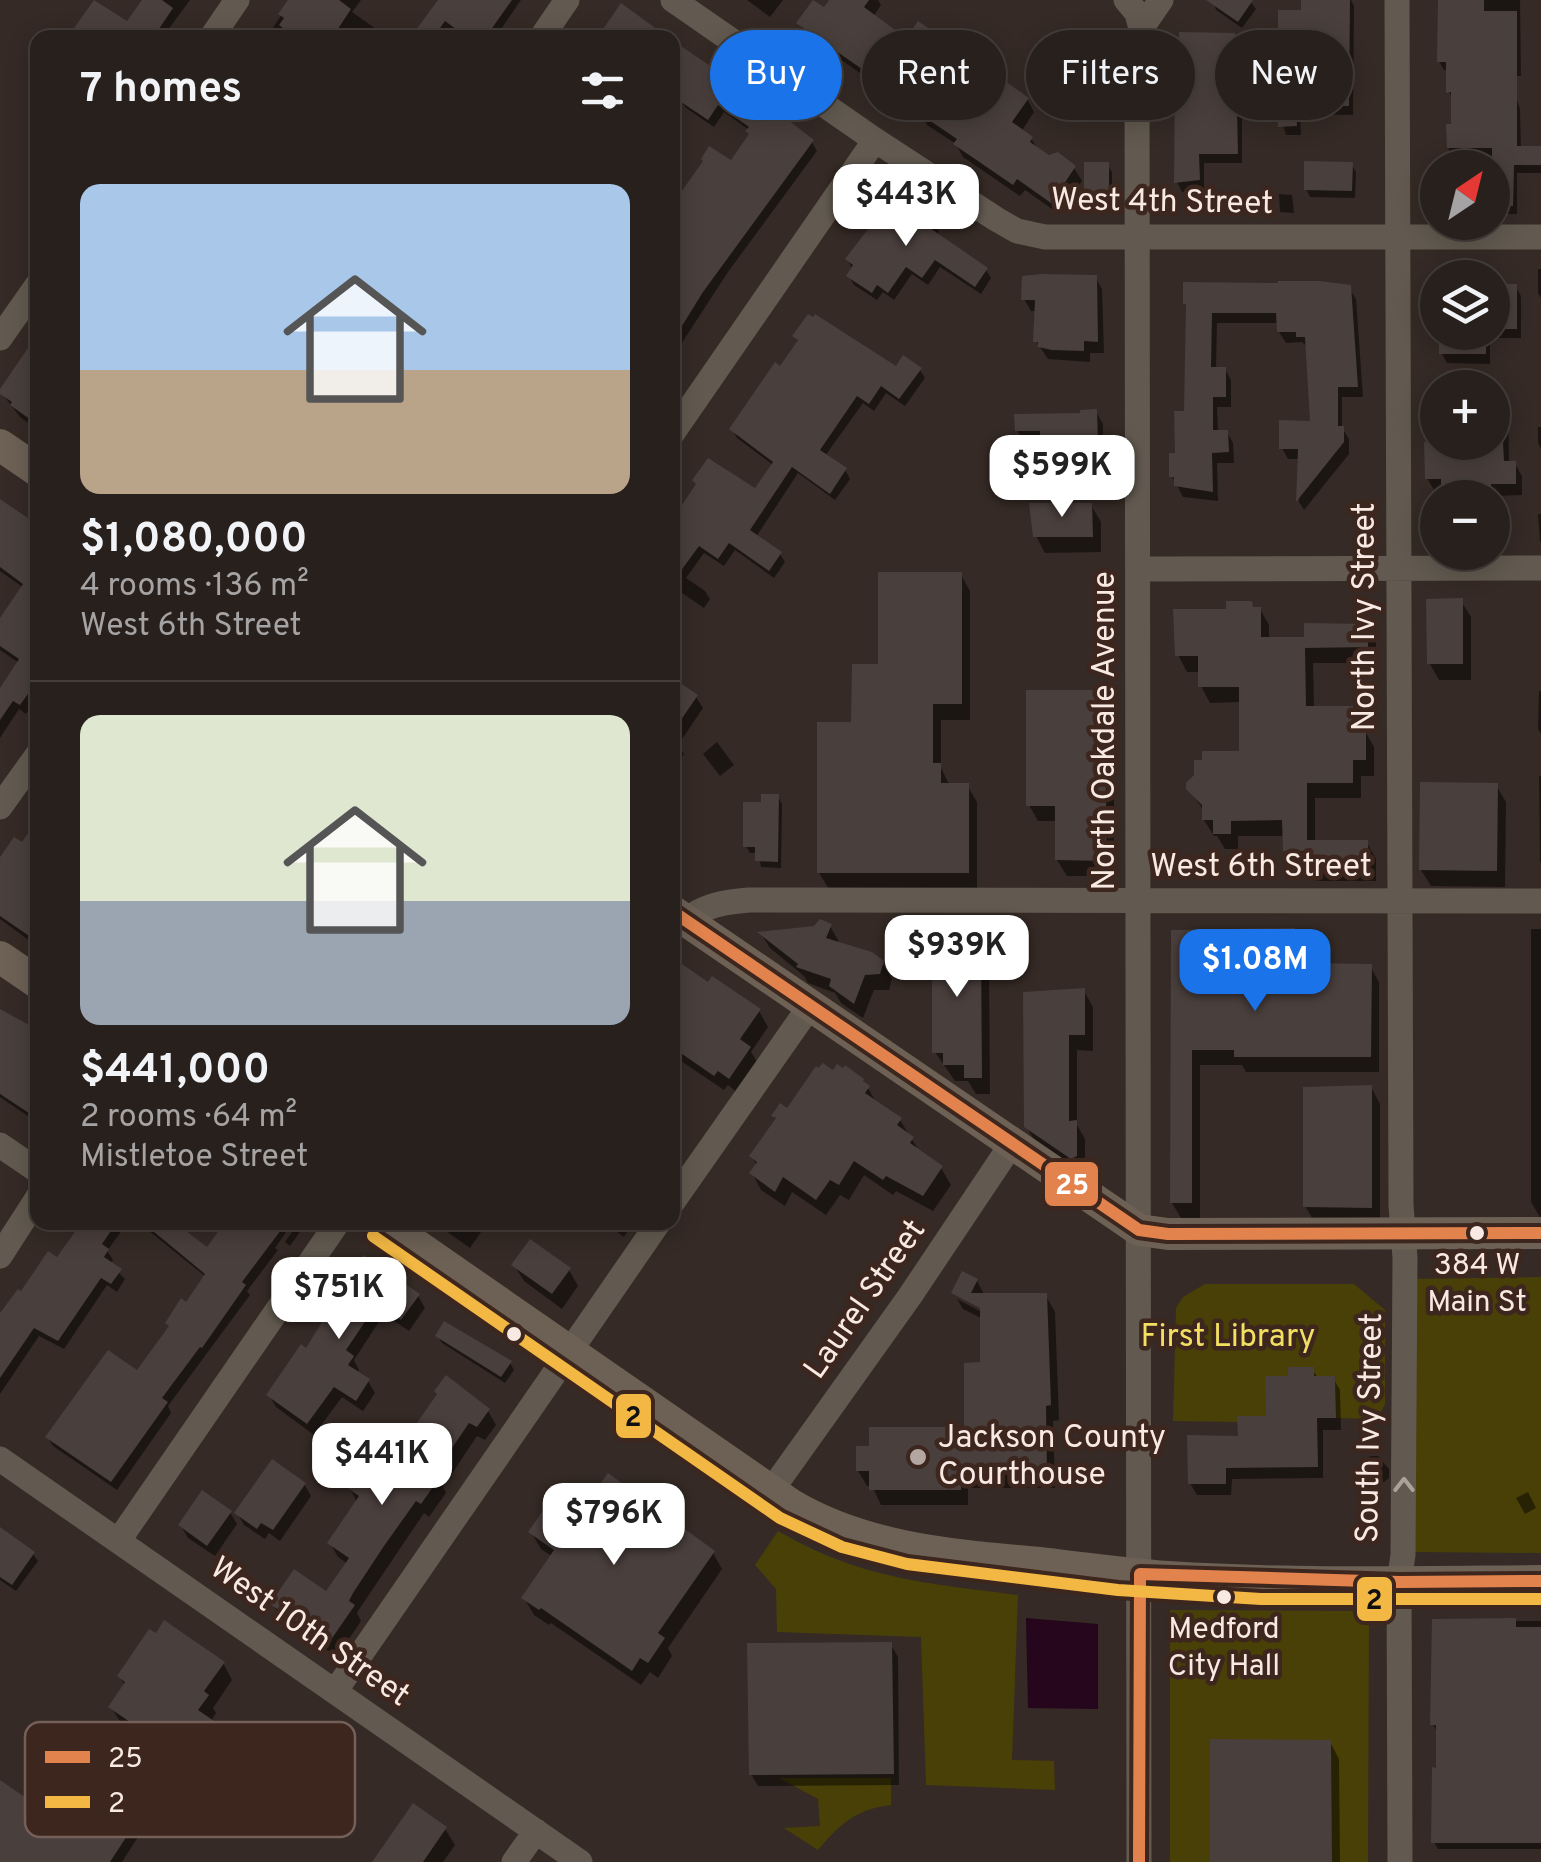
<!DOCTYPE html>
<meta charset="utf-8">
<style>
body{margin:0;font-family:Overpass,sans-serif;background:#302825;color:#f1f3f6;height:100vh;display:flex;flex-direction:column;font-size:38px;white-space:nowrap}
*{box-sizing:border-box;margin:0}
p{font-size:32px;color:#a5a3a3}
.icon{flex:none;width:55px;height:55px;fill:none;stroke:currentColor;stroke-width:2;stroke-linecap:round;stroke-linejoin:round}
.map{position:relative;flex:1;overflow:hidden}
.side{position:absolute;left:30px;top:30px;width:650px;height:1200px;display:flex;flex-direction:column;background:#28201c;border-radius:20px;box-shadow:0 5px 25px #0003,0 0 0 2px #443e3b}
.side>*{flex:none}
.top-card{position:absolute;left:710px;top:30px;width:680px;height:90px;display:flex;gap:20px}
.needle{width:65px;rotate:35deg}
.buttons{position:absolute;left:1420px;top:150px;display:grid;gap:20px}
.buttons a{display:grid;place-items:center;width:90px;height:90px;border-radius:50%;background:#28201c;box-shadow:0 5px 25px #0003,0 0 0 2px #443e3b;font-size:50px}
.price{position:absolute;translate:-50% -85px;padding:0 22px;border-radius:20px;background:#fff;color:#222;font-size:32px;line-height:65px;filter:drop-shadow(0 2px 5px #0008)}
.price::after{content:'';position:absolute;left:50%;top:60px;width:30px;height:22px;margin-left:-15px;background:inherit;clip-path:polygon(0 0,100% 0,50% 100%)}
.price.active{background:#1a73e8;color:#fff}
ul{padding:0;list-style:none}
li{display:grid;align-content:center;gap:20px;height:530px;padding:0 50px}
li+li{border-top:2px solid #443e3b}
li span{display:grid;place-items:center;height:310px;border-radius:20px;color:#555}
li>.icon{margin-inline-start:auto}
span .icon{width:180px;height:180px;fill:#fffc;stroke-width:1}
li b{font-size:42px}
h2{display:flex;justify-content:space-between;align-items:center;height:120px;padding:0 50px;font-size:42px}
.chip{padding:0 35px;border-radius:45px;background:#28201c;box-shadow:0 5px 25px #0003,0 0 0 2px #443e3b;font-size:35px;line-height:90px}
.chip.active{background:#1a73e8;color:#fff}
.map>svg:first-child{display:block}
</style>
<div class="map">
<svg width="1541" height="1862" viewBox="0 0 1541 1862">
<rect width="100%" height="100%" fill="#352a25"/>
<path fill="#494008" d="M1541,1277V1553L1411,1552L1410,1279Z
M1205,1284H1354L1385,1310V1404L1378,1419L1336,1418L1335,1376H1314L1313,1367H1288V1376L1266,1377V1416H1238V1422L1173,1421L1176,1308L1183,1297Z
M778,1531C861,1579 925,1583 1018,1595L1012,1760L1054,1761L1055,1790L926,1785L921,1637L777,1632L776,1589L755,1565Z
M1170,1610L1369,1611L1368,1862H1170Z
M779,1778H891V1805C856,1809 840,1824 818,1850L784,1828L820,1826L818,1799Z"/>
<path fill="#25061c" d="M1026,1618L1098,1624V1709L1028,1708Z"/>
<path fill="#0007" d="M145,0H190L162,38H73L128,25Z
M295,0H361L352,12L389,38H266L288,5Z
M440,0H521L495,38H413Z
M747,0H783L770,17Z
M832,0H878L881,5L873,17L907,41L960,54L978,62L1027,99L1034,112L1021,132L1031,138L1038,150L1074,168L1082,181L1059,214L1025,190L1020,196L963,157L956,144L927,125L923,117L807,36L799,23L825,10Z
M1213,0H1249L1256,9L1242,28L1216,10Z
M1303,0H1351L1354,6L1353,115L1300,114L1301,135H1286L1281,119H1242V163H1204V190L1182,192L1177,182L1233,35L1239,45L1238,89H1280L1304,13Z
M1440,0H1520L1521,76H1509L1520,109L1521,149H1541V173H1517V214H1492V168H1449V127H1454V101L1449,92V70H1444L1439,61Z
M720,75L725,85L812,142L817,151L728,272L672,358V203L732,164L751,136L749,130L724,112L714,127L686,108L680,100Z
M1351,164L1356,172L1355,198L1310,197L1306,189Z
M1107,165L1112,172V212H1091L1086,204Z
M1279,194L1292,195L1294,213L1280,212Z
M934,223L939,232L936,235L986,270L991,278L981,294L940,267L928,285L912,274L894,300L883,292L877,300L854,285L849,276L853,270L848,260Z
M1538,269H1541V298L1538,293Z
M1095,277L1102,289L1104,353H1090V362L1048,359L1036,341L1037,311H1031L1024,299Z
M1492,287H1516L1521,296V338H1490V364L1447,363L1442,354V332H1492Z
M1349,288L1356,299L1363,397H1342V428L1349,439V454L1304,510L1299,502L1300,459H1288L1282,448L1313,423L1308,347L1302,342L1286,343L1279,332V323H1217L1216,369H1225L1231,380V407H1217L1218,432H1227L1233,443L1234,463H1217L1218,501L1183,497L1172,476L1186,413L1188,308Z
M795,336L896,369L920,370L925,378L905,406L886,393L874,411L863,403L825,456L845,470L850,479L835,500L798,473L756,537L780,554L785,562L774,578L735,550L724,566L704,553L686,578L705,591L710,599L704,608L682,593L672,606V524L755,491L773,465L737,438L732,429L799,343Z
M38,358V430L20,417L1,392Z
M1426,390H1438V442H1492V390H1501L1508,402L1509,464H1515L1522,476V495L1497,496V540H1492V498H1442L1441,490H1434L1427,478Z
M1096,412L1103,424V456L1050,454L1043,442H1024L1017,430Z
M1538,427H1541V449L1538,443Z
M0,502L38,529V697L26,714L19,709L0,738V692L19,663L0,650V623L24,588L0,571Z
M1091,505L1101,522V552L1045,553L1036,536Z
M1538,514H1541V543L1540,541Z
M961,575L970,591V720H941V768L950,786L967,785L977,802V889H829L819,873L854,724L880,667Z
M1461,601L1471,617V680H1439L1430,664Z
M1251,604L1254,609H1260L1269,625V639H1307L1367,626L1376,642V663H1313L1314,708H1352L1361,731H1365L1374,747V776H1361V798H1315V843H1367L1376,859V881H1316L1308,867H1294L1285,851V836H1238V849H1225L1217,836H1214L1204,820V811L1189,789L1241,754V702L1210,703L1201,686V672H1187L1178,655L1228,611Z
M1539,691H1541V734L1538,729Z
M1104,693L1114,709V876H1067L1057,860V821H1038L1029,805Z
M672,694L696,697L703,708L678,745L684,754L672,770Z
M717,742L734,765L720,776L703,754Z
M1539,776H1541V863L1540,862Z
M1496,785L1506,802L1505,887L1431,886L1421,870Z
M778,797L782,804L781,868L761,867L758,853H750L746,846L763,804Z
M38,824V947L0,919V880Z
M830,926L839,942L882,963L892,979L889,990H874L863,1018L841,1003L835,993L808,983L804,976L770,948L761,934Z
M968,929L977,945V953L989,969L990,1094H976L968,1081H955L935,1052Z
M1531,929H1541V1219L1531,1202Z
M1293,930L1302,946L1305,966H1370L1379,982V1072H1246L1242,1065H1200V1218H1181L1172,1203L1173,932Z
M672,960L709,985L759,1011L768,1027L751,1052L759,1065L739,1094L728,1085L724,1090L672,1055Z
M1084,991L1093,1007V1051L1077,1050V1125L1085,1139V1173L1082,1175L1036,1143L1026,1126Z
M0,1011L38,1035V1123L0,1097Z
M1371,1087L1380,1104V1224L1315,1223L1305,1206Z
M868,1088L877,1104L900,1120L921,1154L941,1168L951,1185L933,1211L896,1191L893,1195L864,1175L849,1200L840,1195L826,1215L792,1192L785,1206L761,1190L752,1173L757,1166L752,1156L777,1121L774,1116Z
M85,1222H128L107,1251L113,1260L110,1264L125,1279L117,1292L107,1285L64,1349L39,1336L0,1394V1319L57,1260Z
M138,1222H179L176,1227L207,1251L229,1222H293L275,1248L278,1250L247,1291L250,1295L168,1406L171,1413L117,1490L53,1446L48,1438L137,1373L206,1277Z
M299,1222L306,1223L290,1246L285,1242Z
M433,1222H488L470,1248Z
M603,1222H634L624,1237Z
M364,1259L418,1296L425,1308L409,1331L384,1314L354,1360L359,1370L357,1373L368,1381L375,1393L363,1411L342,1397L314,1435L276,1407L269,1395L307,1352Z
M514,1265L569,1270L578,1286L562,1309L524,1281Z
M977,1281L985,1296H1046L1055,1312L1059,1420L1053,1421L1055,1488H968V1505H881L872,1486H867L858,1471L966,1430L983,1365V1319L963,1309L957,1299L982,1312V1306L954,1293Z
M438,1336L510,1363L514,1370L505,1383L442,1343Z
M1312,1369L1318,1378H1333L1340,1390L1341,1430H1323V1478L1232,1479L1231,1495H1197L1190,1483L1268,1418L1290,1378Z
M488,1411L496,1425L485,1440L477,1436L443,1487L446,1493L429,1517L424,1513L360,1608L357,1613L361,1621L337,1657L281,1618L273,1604L326,1595L348,1564L338,1557L330,1543L357,1502L349,1487L371,1481L413,1434Z
M1370,1456H1378L1389,1469V1478L1384,1482H1377L1362,1466Z
M304,1484L311,1496L280,1541L269,1533L265,1539L244,1525L237,1513Z
M1528,1492L1536,1508L1525,1514L1516,1498Z
M590,1503L713,1553L722,1569L668,1648L672,1656L658,1678L650,1672L641,1685L551,1623L549,1625L534,1615L524,1598L553,1557L541,1549L531,1532Z
M230,1512L237,1524L215,1556L188,1538L181,1526Z
M0,1530L33,1554L38,1561L16,1591L0,1580Z
M1434,1621H1541V1849H1438L1434,1842L1439,1771L1437,1732L1433,1724Z
M891,1645L898,1657L899,1785L758,1786L751,1774Z
M223,1663L232,1680L213,1708L216,1713L211,1721L231,1735L241,1752L215,1788L121,1723L111,1707L125,1686L120,1676Z
M1330,1742L1339,1759L1340,1862H1213Z
M0,1783L33,1806L75,1791L81,1801L64,1826L85,1840L126,1802L132,1813L126,1822L138,1837L122,1862H0Z
M445,1829L455,1845L443,1862H375Z"/>
<path fill="#493f3d" d="M94,0L127,21L142,0H162L173,8L153,38H67Z
M288,0H339L351,9L332,38H296L279,25L284,18L278,14Z
M438,0H512L485,38H468L445,21L433,38H410Z
M813,0L824,7L829,0H869L864,7L906,38L918,21L959,50L961,47L980,60L978,62L1029,98L1012,122L1033,137L1030,142L1049,155L1058,152L1076,166L1051,203L1017,179L1013,185L953,144L957,139L917,112L919,109L796,23Z
M1206,0H1253L1238,22Z
M1301,0H1350L1349,106H1296L1297,126L1278,127V110H1237L1238,154H1199L1200,180L1174,183L1175,78H1178L1179,32L1235,33L1234,87H1278V10H1301Z
M1438,0H1484V11H1517V146H1541V165H1514L1513,206H1492V148H1447L1446,124H1451V92L1446,93V62H1437Z
M621,3L669,38H597Z
M672,40L722,74L719,77L745,95L747,92L766,103L814,140L703,292L672,342V205L703,161L701,159L709,146L731,160L749,134L745,131L749,127L718,105L708,120L672,96Z
M1304,161L1353,162L1352,191L1304,190Z
M1084,162H1109V205H1084Z
M896,193L935,221L930,228L988,268L975,287L935,260L922,278L906,267L888,293L877,285L872,293L846,276L853,265L845,259Z
M1041,274L1097,275L1098,342L1084,341V351L1052,350L1038,347V342H1033L1035,300H1021L1022,276Z
M1278,281H1320L1351,285L1358,387H1338V426H1344V442L1296,502L1298,449H1279V420L1310,421L1305,337H1296V332H1277L1276,313H1212L1211,367H1226V397H1213V430H1228L1229,452L1212,453L1213,492L1174,486V477H1169V453H1175L1174,411H1184L1186,304H1183V282L1278,283Z
M1492,284H1517V329H1492Z
M808,314L813,317L815,314L896,366L903,355L922,368L899,399L881,386L869,404L857,396L820,450L847,468L830,494L792,467L750,530L782,552L769,571L729,543L718,559L699,546L672,583V520L696,484L692,480L708,458L755,488L773,462L729,429L775,362L780,366L798,340L792,336Z
M1439,332H1486V354H1439Z
M28,348L38,355V425L10,405L12,402L0,394V389Z
M1097,409L1098,445L1040,443V431H1015L1014,414L1080,413V410Z
M1424,442H1503L1504,461H1516V484H1491V498H1441V479H1425Z
M0,499L38,525V680L20,705L13,701L0,720V688L19,659L0,646V618L23,584L0,567Z
M1029,503H1092L1093,537H1033Z
M878,572H962V704H933V763H941V783H969V873H817V722H851L852,664H878Z
M1463,598V664H1427L1426,599Z
M1226,601H1252L1253,607H1261V637H1304V623L1368,624V647L1305,648L1306,706H1353L1354,728H1366V760H1353V783H1307V840H1368V865H1304V851H1283L1282,820L1231,821V834H1213V820H1202V805L1186,789V783L1194,775V760H1202V751H1239V687H1198V656H1175L1173,609H1226Z
M679,682L698,695L672,733V691Z
M1026,690H1106V861L1055,860V806H1026Z
M1420,782L1498,783L1497,871L1419,870Z
M761,794H779L778,862L755,861V847H743V802H761Z
M38,819V942L0,916V857L14,837L22,842Z
M820,919L832,924L826,938L872,952L884,961L880,974L865,975L854,1004L829,986L831,979L796,967L798,964L757,932L814,926Z
M932,926H969V950H981L982,1078H964V1065H943V1053H932Z
M1295,928V946L1307,963L1372,964L1371,1057H1234V1050H1192V1203H1170L1171,930Z
M672,957L708,982L712,976L761,1009L740,1039L751,1047L729,1079L718,1071L714,1076L672,1047Z
M1085,988V1035H1069V1121L1077,1120V1156L1071,1159L1024,1127L1023,992Z
M0,1009L38,1030V1119L0,1094Z
M823,1063L833,1070L837,1064L843,1068L845,1065L864,1079L863,1081L870,1086L865,1093L902,1118L897,1125L914,1137L910,1143L943,1166L923,1196L886,1176L883,1180L854,1161L839,1185L830,1180L816,1200L783,1177L775,1192L749,1173L757,1162L749,1156L776,1118L771,1116L780,1103L787,1108L816,1066L818,1068Z
M1372,1085V1208L1303,1207V1087Z
M82,1222H117L102,1244L109,1249L104,1257L122,1269L111,1284L101,1278L58,1341L34,1328L0,1378V1313L18,1289L21,1291L48,1251L57,1257Z
M142,1222H174L207,1247L225,1222H287L242,1282L246,1285L202,1348L200,1347L162,1398L168,1402L111,1482L45,1437L108,1350L137,1370L169,1326L165,1323L181,1298L186,1302L205,1274Z
M530,1239L571,1268L552,1294L511,1265Z
M363,1255L420,1294L401,1320L377,1304L346,1350L354,1356L348,1365L370,1379L356,1401L334,1387L307,1424L266,1395L301,1344L306,1348Z
M962,1271L978,1279L971,1293H1047L1051,1405L1046,1406L1047,1473H961V1490H869V1471H856V1446H869V1427H964V1363L980,1362V1308L951,1293Z
M444,1321L512,1361L501,1377L435,1336Z
M1288,1367H1314V1376H1335L1336,1418H1317L1318,1467L1226,1468V1484H1188L1187,1435L1238,1436L1237,1416H1266L1265,1376H1288Z
M446,1375L490,1409L477,1427L469,1423L435,1473L440,1477L421,1504L416,1501L384,1546L353,1593L349,1601L355,1605L328,1644L270,1604L294,1569L326,1591L349,1558L327,1543L359,1496L346,1487L359,1469L370,1477L406,1426L412,1430L437,1394L434,1391Z
M272,1459L306,1483L273,1530L261,1523L257,1529L234,1513Z
M608,1473L715,1551L658,1633L665,1638L648,1663L640,1658L632,1671L541,1608L539,1610L521,1598L554,1550L528,1532L563,1482L589,1500Z
M202,1490L232,1511L207,1546L178,1525Z
M0,1527L35,1552L12,1585L0,1577Z
M1516,1618V1627H1541V1843H1431L1432,1767L1436,1768V1725H1430L1432,1619Z
M164,1620L225,1662L204,1691L209,1695L198,1710L233,1734L205,1773L108,1707L125,1682L117,1676L149,1629L156,1633Z
M892,1642L894,1774L749,1775L747,1643Z
M1210,1739L1331,1740L1332,1862H1210Z
M53,1772L77,1789L57,1818L84,1837L113,1791L128,1801L119,1815L134,1825L110,1862H0V1780L32,1802Z
M413,1803L447,1827L423,1862H372Z"/>
<g fill="none" stroke-linecap="round" stroke-linejoin="round">
<path stroke="#625a50" stroke-width="25" d="M673,0L875,140L996,219L1017,231L1045,237H1541
M1126,0L1137,13L1141,29
M1397,0L1401,1205L1405,1258L1403,1555L1399,1582L1400,1862
M211,38L237,0
M541,38L567,0
M0,338L38,284
M672,434L875,140
M1140,569L1541,568
M0,807L38,754
M686,920C705,905 725,902 749,900L1541,901
M0,1145L38,1171
M672,1203L810,1006
M0,1256L38,1197
M0,1459L580,1862
M771,1491L910,1296L1011,1145
M119,1540L338,1222
M336,1690L659,1222
M514,1862L536,1831
M1139,1862L1137,58L1141,29L1161,0"/>
<path stroke="#6d6155" stroke-width="32" d="M0,445L38,471
M672,911L1139,1230L1168,1234L1541,1233
M0,957L38,983
M383,1222L790,1504C865,1549 953,1555 1039,1563C1082,1568 1125,1574 1168,1577C1292,1585 1417,1582 1541,1581"/>
<defs>
<path id="bus-1" d="M672,911L1139,1230L1168,1234L1541,1233
M1140,1574L1399,1582L1541,1581
M1139,1862L1140,1574"/>
<path id="bus-2" d="M373,1236L780,1518L842,1547L907,1564L1118,1590L1261,1599H1541"/>
</defs>
<use href="#bus-1" stroke="#3c261e" stroke-width="20"/>
<use href="#bus-2" stroke="#3c261e" stroke-width="20"/>
<use href="#bus-1" stroke="#e2834d" stroke-width="12"/>
<use href="#bus-2" stroke="#f2b843" stroke-width="12"/>
</g>
<defs><path id="oneway-chevron" d="M-2-3.5L2.5 0L-2 3.5" fill="none" stroke-width="1.6" stroke-linecap="round" stroke-linejoin="round" transform="scale(2.5)"/></defs>
<use stroke="#ada29a" href="#oneway-chevron" transform="translate(1404 1485) rotate(-90)"/>
<g fill="#f8e9e3" stroke="#3c261e" stroke-width="4">
<circle cx="1477" cy="1233" r="9"/>
<circle cx="514" cy="1334" r="9"/>
<circle cx="1224" cy="1597" r="9"/>
</g>
<circle fill="#b4a6a0" stroke="#3c261e" stroke-width="4" cx="918" cy="1457" r="10"/>
<g text-anchor="middle" dominant-baseline="central" stroke-width="9" stroke-linejoin="round" paint-order="stroke">
<g font-size="30" fill="#f8e9e3" stroke="#3c261e">
<text x="1477" y="1266">384 W<tspan x="1477" dy="37">Main St</tspan></text>
<text x="1224" y="1630">Medford<tspan x="1224" dy="37">City Hall</tspan></text>
</g>
<g font-size="32" fill="#f8e9e3" stroke="#3c261e">
<text transform="translate(1162 203) rotate(1)">West 4th Street</text>
<text transform="translate(1366 617) rotate(-90)">North Ivy Street</text>
<text transform="translate(1106 731) rotate(-90)">North Oakdale Avenue</text>
<text x="1261" y="868">West 6th Street</text>
<text transform="translate(866 1300) rotate(-55)">Laurel Street</text>
<text transform="translate(1371 1428) rotate(-89)">South Ivy Street</text>
<text transform="translate(309 1633) rotate(35)">West 10th Street</text>
</g>
<g font-size="32" fill="#f3e062" stroke="#3c261e">
<text x="1228" y="1338">First Library</text>
</g>
<g font-size="32" fill="#f8e9e3" stroke="#3c261e" text-anchor="start">
<text x="938" y="1439">Jackson County<tspan x="938" dy="37">Courthouse</tspan></text>
</g>
</g>
<rect x="25" y="1722" width="330" height="115" rx="15" fill="#3c261e" stroke="#746059" stroke-width="2.5"/>
<rect x="45" y="1751" width="45" height="12" fill="#e2834d"/>
<rect x="45" y="1796" width="45" height="12" fill="#f2b843"/>
<g font-size="28" fill="#f8e9e3">
<text x="108" y="1767">25</text>
<text x="108" y="1812">2</text>
</g>
<g stroke="#3c261e" stroke-width="4">
<rect x="1043" y="1160" width="57" height="48" rx="10" fill="#e2834d"/>
<rect x="614" y="1392" width="39" height="48" rx="10" fill="#f2b843"/>
<rect x="1355" y="1575" width="39" height="48" rx="10" fill="#f2b843"/>
</g>
<g font-size="28" text-anchor="middle" font-weight="bold" fill="#fff">
<text x="1072" y="1194">25</text>
</g>
<g font-size="28" text-anchor="middle" font-weight="bold" fill="#111">
<text x="633" y="1426">2</text>
<text x="1374" y="1609">2</text>
</g>
</svg>
<div class="buttons">
<a><svg class="needle" viewBox="-14 -14 28 28"><path d="M0-13l5 13h-10z" fill="#e53935"/><path d="M0 13l5-13h-10z" fill="#a5a3a3"/></svg></a>
<a><svg class="icon" aria-label="layers" viewBox="0 0 24 24"><path d="M12 4l9 5-9 5-9-5zM3 14l9 5 9-5"/></svg></a>
<a>+</a>
<a>−</a>
</div>
<b class="price" style="left:906px;top:249px">$443K</b>
<b class="price" style="left:1062px;top:520px">$599K</b>
<b class="price" style="left:957px;top:1000px">$939K</b>
<b class="price active" style="left:1255px;top:1014px">$1.08M</b>
<b class="price" style="left:339px;top:1342px">$751K</b>
<b class="price" style="left:382px;top:1508px">$441K</b>
<b class="price" style="left:614px;top:1568px">$796K</b>
<div class="top-card">
<a class="chip active">Buy</a>
<a class="chip">Rent</a>
<a class="chip">Filters</a>
<a class="chip">New</a>
</div>
<section class="side">
<h2>7 homes<svg class="icon" aria-label="filters" viewBox="0 0 24 24"><path d="M4 7h16M4 17h16"/><circle cx="9" cy="7" r="2"/><circle cx="15" cy="17" r="2"/></svg></h2>
<ul>
<li><span style="background:linear-gradient(#a9c7e8 60%,#b9a48a 0)"><svg class="icon" aria-label="home" viewBox="0 0 24 24"><path d="M3 11l9-7 9 7M6 9v11h12V9"/></svg></span><div><b>$1,080,000</b><p>4 rooms · 136 m²</p><p>West 6th Street</p></div></li>
<li><span style="background:linear-gradient(#dfe7d0 60%,#9aa5b1 0)"><svg class="icon" aria-label="home" viewBox="0 0 24 24"><path d="M3 11l9-7 9 7M6 9v11h12V9"/></svg></span><div><b>$441,000</b><p>2 rooms · 64 m²</p><p>Mistletoe Street</p></div></li>
</ul>
</section>
</div>
